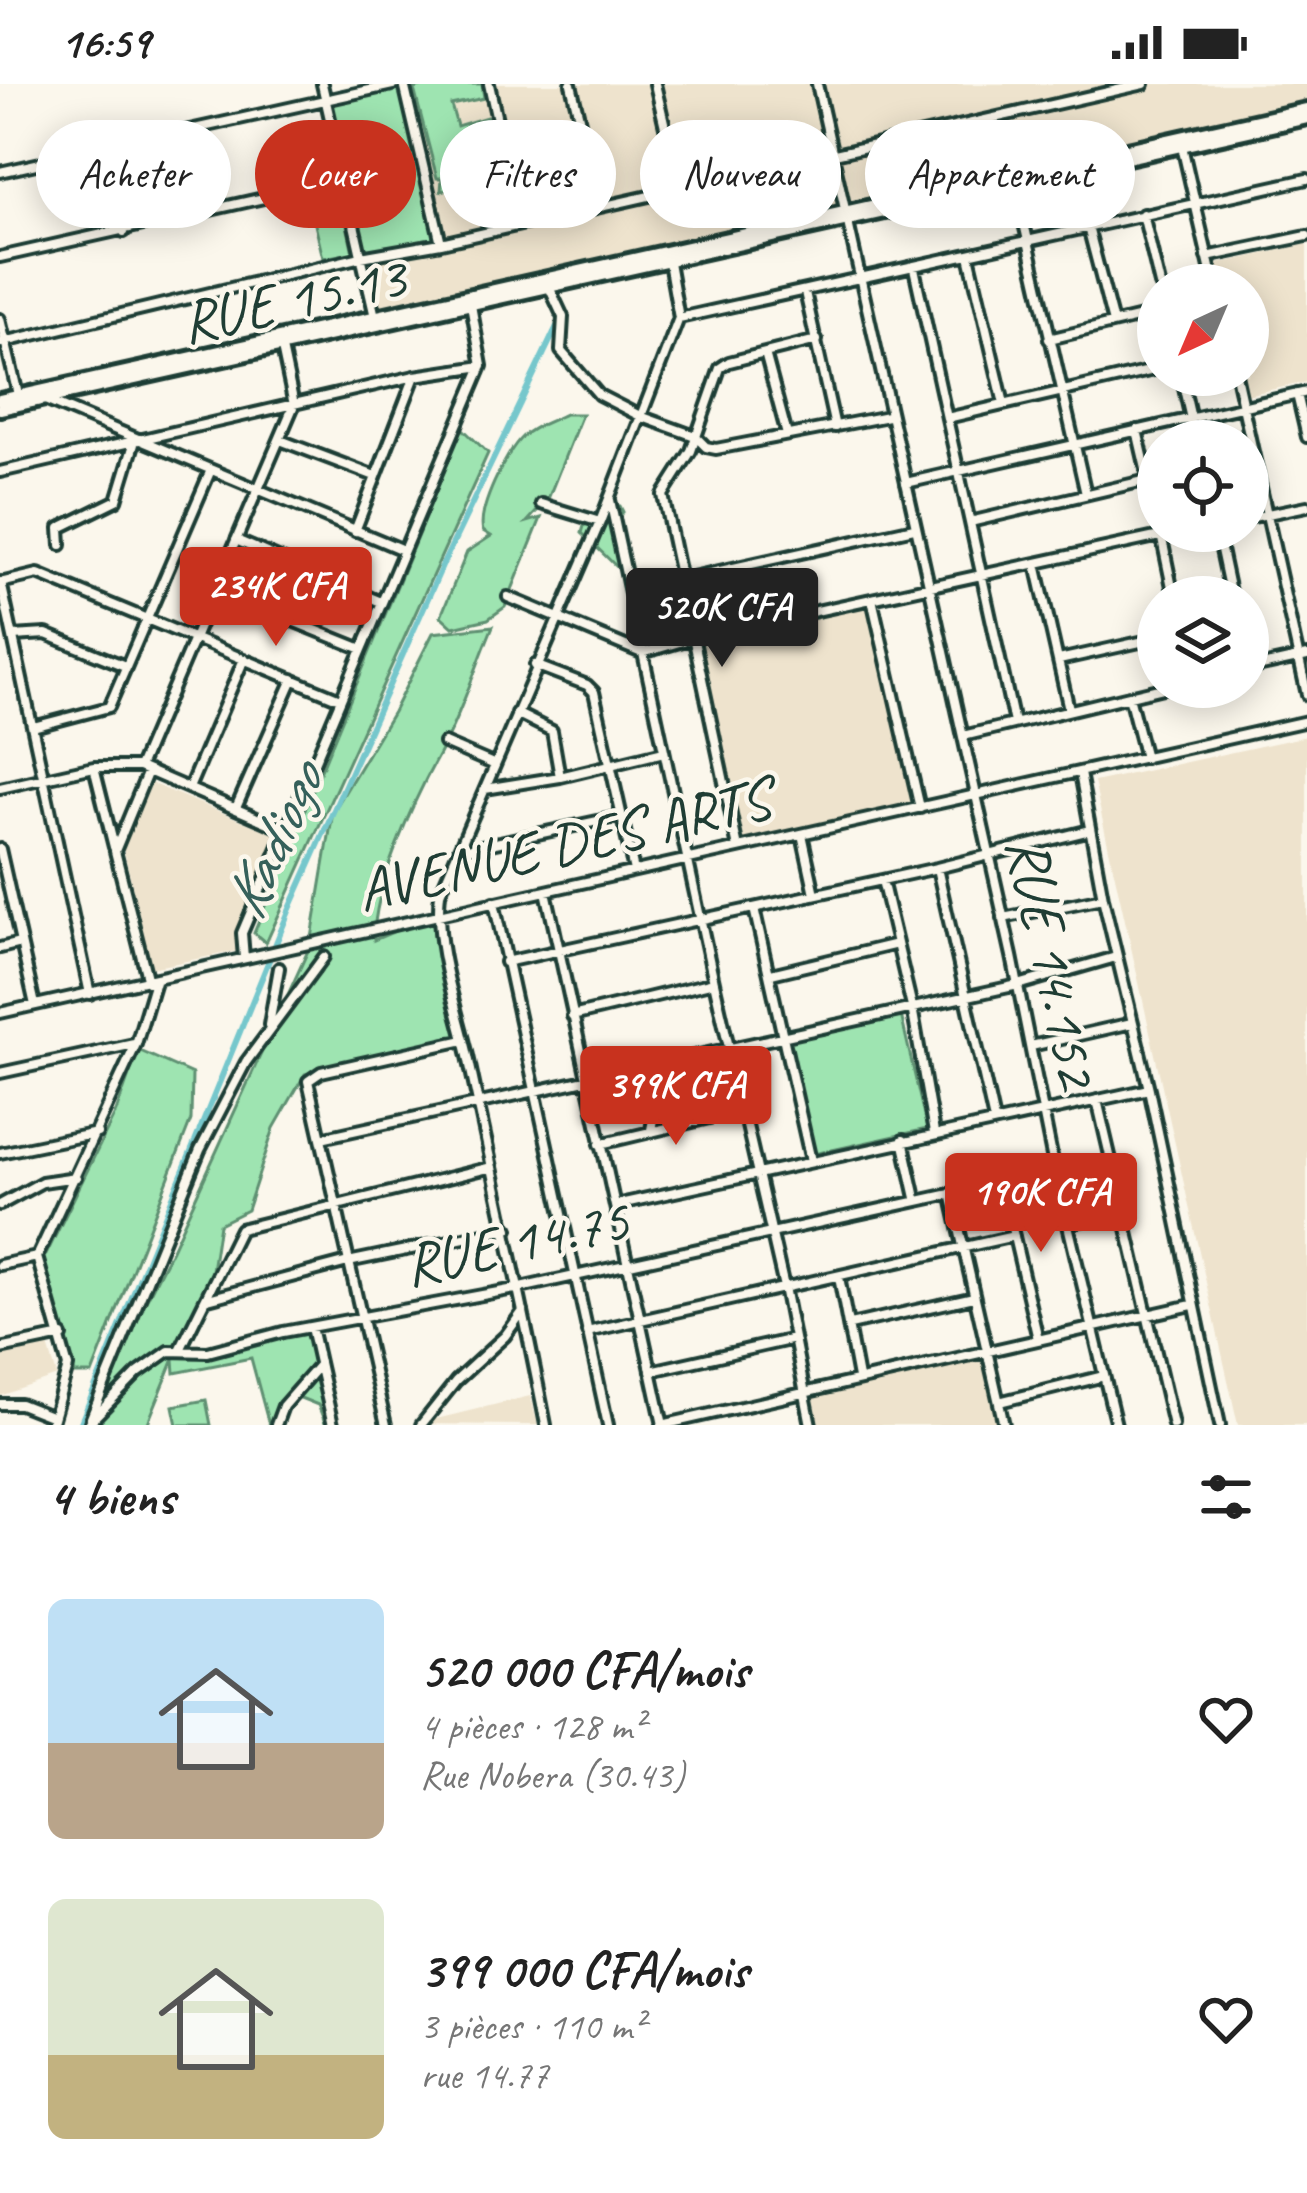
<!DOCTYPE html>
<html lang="fr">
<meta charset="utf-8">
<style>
body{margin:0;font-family:Caveat,sans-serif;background:#f6f6f6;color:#222;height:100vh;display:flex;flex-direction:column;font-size:45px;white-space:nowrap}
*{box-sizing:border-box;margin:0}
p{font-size:39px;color:#767676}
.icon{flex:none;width:66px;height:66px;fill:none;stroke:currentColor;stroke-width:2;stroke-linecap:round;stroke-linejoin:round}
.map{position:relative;height:1341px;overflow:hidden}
.drawer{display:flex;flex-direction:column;background:#fff;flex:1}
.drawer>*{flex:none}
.guide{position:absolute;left:36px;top:36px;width:1236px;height:108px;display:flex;gap:24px}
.needle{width:78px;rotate:224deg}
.tools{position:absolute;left:1137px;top:180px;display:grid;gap:24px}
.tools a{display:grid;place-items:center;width:132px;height:132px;border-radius:50%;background:#fff;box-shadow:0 6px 30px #0003;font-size:60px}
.price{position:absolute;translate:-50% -102px;padding:0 27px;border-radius:12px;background:#c8321e;color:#fff;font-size:39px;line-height:78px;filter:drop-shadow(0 3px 6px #0008)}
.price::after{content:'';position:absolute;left:50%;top:72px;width:36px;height:27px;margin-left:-18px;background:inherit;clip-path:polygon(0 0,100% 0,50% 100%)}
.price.current{background:#222;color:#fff}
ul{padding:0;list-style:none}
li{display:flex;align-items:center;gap:36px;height:300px;padding:0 48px}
li span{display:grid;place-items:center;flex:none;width:336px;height:240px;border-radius:18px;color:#555}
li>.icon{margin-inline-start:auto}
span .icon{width:144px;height:144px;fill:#fffc;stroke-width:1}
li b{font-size:51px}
h2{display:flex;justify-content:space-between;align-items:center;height:144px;padding:0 48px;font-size:51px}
.chip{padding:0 42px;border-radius:54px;background:#fff;box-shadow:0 6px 30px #0003;font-size:42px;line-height:108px}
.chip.current{background:#c8321e;color:#fff}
.status{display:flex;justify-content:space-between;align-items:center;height:84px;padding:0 60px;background:#fff;direction:ltr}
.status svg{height:33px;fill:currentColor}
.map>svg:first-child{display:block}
</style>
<div class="status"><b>16:59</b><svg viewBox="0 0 49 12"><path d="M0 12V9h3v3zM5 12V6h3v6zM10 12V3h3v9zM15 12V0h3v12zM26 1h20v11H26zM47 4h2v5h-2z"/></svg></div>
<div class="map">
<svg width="1307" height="1341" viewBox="0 0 1307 1341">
<rect width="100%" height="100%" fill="#fbf7ec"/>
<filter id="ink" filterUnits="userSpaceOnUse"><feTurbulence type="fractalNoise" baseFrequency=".00833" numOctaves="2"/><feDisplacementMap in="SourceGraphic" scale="24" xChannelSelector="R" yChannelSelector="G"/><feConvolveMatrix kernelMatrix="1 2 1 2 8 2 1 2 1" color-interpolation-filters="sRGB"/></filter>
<g filter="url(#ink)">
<path fill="#eee3cd" d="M394,0H1307V25L376,234L361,173Z
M1307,160V298L1246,311L1242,291H1248V201H1221L1217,180Z
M871,517L920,724L735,764L694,556Z
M1307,652V1341H1238L1094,698Z
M148,698L279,752L237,867L151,884L122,758Z
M48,1261L57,1292L0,1312V1270Z
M988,1268L1004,1341H811L805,1308Z
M530,1312L538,1341L416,1340Z"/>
<path fill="#9ee4b1" stroke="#5e9072" stroke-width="3" d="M430,0H482L484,14L451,21L457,42L487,33L506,111L475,120L471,100L441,107L442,94H437L414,5Z
M404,1L440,158L363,171L328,15Z
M339,104L353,169L323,174L308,111Z
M565,330H582L548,415L527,438L541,434L505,523L488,535L453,543L441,532L467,468L491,452L483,447C477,427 506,368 522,353C533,342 551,337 565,330Z
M462,344L488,369L266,859L254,849Z
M620,422L623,428L617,434L621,487L582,449L586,435L602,441L609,423Z
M493,542C475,585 460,632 438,672C413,718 373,805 374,856L433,831L460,950L305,990L274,1044L247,1126L219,1140L211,1193L176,1267L197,1271L310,1243L332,1341H326L318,1321L293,1311L276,1341H269L251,1274L175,1289L174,1275L147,1341H90L111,1286L172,1165L311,860L333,728L393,628L433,549Z
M901,931L927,1045L814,1070L789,956Z
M138,966L192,990L191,1036L92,1290H75L40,1174L46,1171L116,1028Z
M206,1316L211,1341H177L173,1322Z"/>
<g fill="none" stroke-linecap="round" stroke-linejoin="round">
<path stroke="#76c7cc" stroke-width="6" d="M80,1341L289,827L443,480L559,238L556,226"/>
<defs>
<path id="minor" d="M322,0L375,233
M404,0L441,159
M489,0L520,139
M571,0L600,121
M655,0L679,103
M817,0L1012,872L1055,1087L1116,1341
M1182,62L1214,201
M101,65L124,148
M0,88L397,0
M1015,100L1086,410
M1143,130L1160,201
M1088,143L1113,239
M969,171L1004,320
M0,173L344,96
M1207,173L1307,152
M669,178L679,234
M914,184L1014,639
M550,205L563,233L561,267L599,311L640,332L695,352L706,363L716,365L888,332
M805,208L835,343
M679,234L1307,95
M0,235L19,315
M1049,255L1158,229
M0,259L361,173L441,159L1144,0
M765,269L787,351
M1181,291L1196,357
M1236,291L1307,611
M1297,310L1307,353
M45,316L403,466
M947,334L1158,285
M1137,346L1158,437
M280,356L375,392
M0,388L415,292L482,282
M906,399L1307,308
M610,416L714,898L784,1203L811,1341
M541,420L600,438
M1248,434L1307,422
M970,438L1148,396
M355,447L415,292
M1217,447L1231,513
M1161,450L1174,513
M236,456L381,518
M61,461L60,444L117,416L134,360
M1036,480L1069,625
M679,496L914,444
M1,498L90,910
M0,499L38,490L340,615
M216,506L362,565
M508,513L642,569L693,554L1183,447
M872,515L920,724
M13,552L46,550L125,582
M1059,576L1158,554
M535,581L587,601L594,608L634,787
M1248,585L1307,572
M1129,612L1145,674
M516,629L552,647L560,693
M33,643L109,623L210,388
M963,652L1167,603
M444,659L493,680
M94,683L114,763
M139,683L294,321L282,264
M1080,689L1103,814L1149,1005L1220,1341
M0,704L94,683H139L287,747
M189,704L244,575
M485,705L560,693L664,668
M236,724L293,595
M802,750L815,810
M738,764L663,411L691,367L720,284L729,278L817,256
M0,765L35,921
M458,767L621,732
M937,784L994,1037
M882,796L912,923L934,1049
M546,807L663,1341
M494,818L608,1341
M754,824L811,1077
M1003,834L1103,814
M0,864L20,859
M244,874L242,849L482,282L471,221
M505,878L937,784L1090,746
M771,890L897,860
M148,898L115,767L148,687
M0,929L1307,637
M572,932L714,898
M269,941L279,884
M1031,962L1132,939
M634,986L657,1014L651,1046
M0,989L134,960
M1097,1016L1173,1341
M321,1054L1018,901L1116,873
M903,1056L916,1114
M600,1060L743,1026
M0,1069L97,1049
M1001,1097L1038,1255
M951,1109L1004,1341
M0,1121L42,1098L76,1093
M615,1121L1149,1005
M1068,1140L1122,1127
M0,1181L37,1173
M839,1193L858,1294
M208,1215L348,1178L508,1145
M850,1241L974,1213
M311,1243L333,1341
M587,1248L1014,1152
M0,1265L62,1252
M180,1266L240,1145L492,1083
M651,1287L794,1255
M999,1318L1104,1292
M0,1320H20L53,1333
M91,1334L200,1066L246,978L324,873
M90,1338L138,1289L169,1267L208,1268L283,1248L520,1204L1055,1087
M51,1341L68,1283L37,1173L136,960L155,897
M276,1341L283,1322L318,1282
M386,1341L308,997L321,988L464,956
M421,1341L456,1297L505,1252L523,1227
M546,1341C522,1217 494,1095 468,972C456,920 434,861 440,809L600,438L679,234
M662,1341L1192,1221"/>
<path id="major" d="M0,316L1307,25
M0,325L1307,34"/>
</defs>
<use href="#minor" stroke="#1f3d34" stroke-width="16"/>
<use href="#major" stroke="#1f3d34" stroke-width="20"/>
<use href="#minor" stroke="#fbf7ec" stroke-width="8"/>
<use href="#major" stroke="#fbf7ec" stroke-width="10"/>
</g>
</g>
<g text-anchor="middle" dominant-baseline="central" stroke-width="9" stroke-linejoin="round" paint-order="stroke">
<g font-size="60" fill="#1f3d34" stroke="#fbf7ec">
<text transform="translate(293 215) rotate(-12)">RUE 15.13</text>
<text transform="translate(563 760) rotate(-13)">AVENUE DES ARTS</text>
<text transform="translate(1053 878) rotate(78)">RUE 14.152</text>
<text transform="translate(516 1158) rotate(-12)">RUE 14.75</text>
</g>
<g font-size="63" font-style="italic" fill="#35605a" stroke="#fbf7ec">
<text transform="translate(273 757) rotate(-66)">Kadiogo</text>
</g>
</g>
</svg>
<div class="tools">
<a><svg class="needle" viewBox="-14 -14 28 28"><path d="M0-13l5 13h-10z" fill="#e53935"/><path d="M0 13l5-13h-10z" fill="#767676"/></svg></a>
<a><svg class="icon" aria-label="locate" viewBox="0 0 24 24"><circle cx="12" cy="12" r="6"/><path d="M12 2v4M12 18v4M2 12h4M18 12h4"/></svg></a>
<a><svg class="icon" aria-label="layers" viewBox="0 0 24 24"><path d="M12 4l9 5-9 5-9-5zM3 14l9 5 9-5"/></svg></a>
</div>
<b class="price" style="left:276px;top:565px">234K CFA</b>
<b class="price current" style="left:722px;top:586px">520K CFA</b>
<b class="price" style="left:676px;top:1064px">399K CFA</b>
<b class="price" style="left:1041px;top:1171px">190K CFA</b>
<div class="guide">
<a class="chip">Acheter</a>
<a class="chip current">Louer</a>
<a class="chip">Filtres</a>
<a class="chip">Nouveau</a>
<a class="chip">Appartement</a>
</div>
</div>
<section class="drawer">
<h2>4 biens<svg class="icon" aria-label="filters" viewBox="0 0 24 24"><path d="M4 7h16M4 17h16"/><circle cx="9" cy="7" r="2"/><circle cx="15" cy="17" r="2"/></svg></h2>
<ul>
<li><span style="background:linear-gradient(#bfe0f5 60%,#b9a48a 0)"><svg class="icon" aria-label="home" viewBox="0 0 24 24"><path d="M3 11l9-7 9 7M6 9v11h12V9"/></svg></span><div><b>520 000 CFA/mois</b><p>4 pièces · 128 m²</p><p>Rue Nobera (30.43)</p></div><svg class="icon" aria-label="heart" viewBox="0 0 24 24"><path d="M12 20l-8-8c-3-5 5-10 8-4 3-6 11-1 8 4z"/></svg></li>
<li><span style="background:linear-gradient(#dfe7d0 65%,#c2b280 0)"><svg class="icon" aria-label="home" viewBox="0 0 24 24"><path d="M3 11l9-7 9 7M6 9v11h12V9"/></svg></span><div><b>399 000 CFA/mois</b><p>3 pièces · 110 m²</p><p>rue 14.77</p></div><svg class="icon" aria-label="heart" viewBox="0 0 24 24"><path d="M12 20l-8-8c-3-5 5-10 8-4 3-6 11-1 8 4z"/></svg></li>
</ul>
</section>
